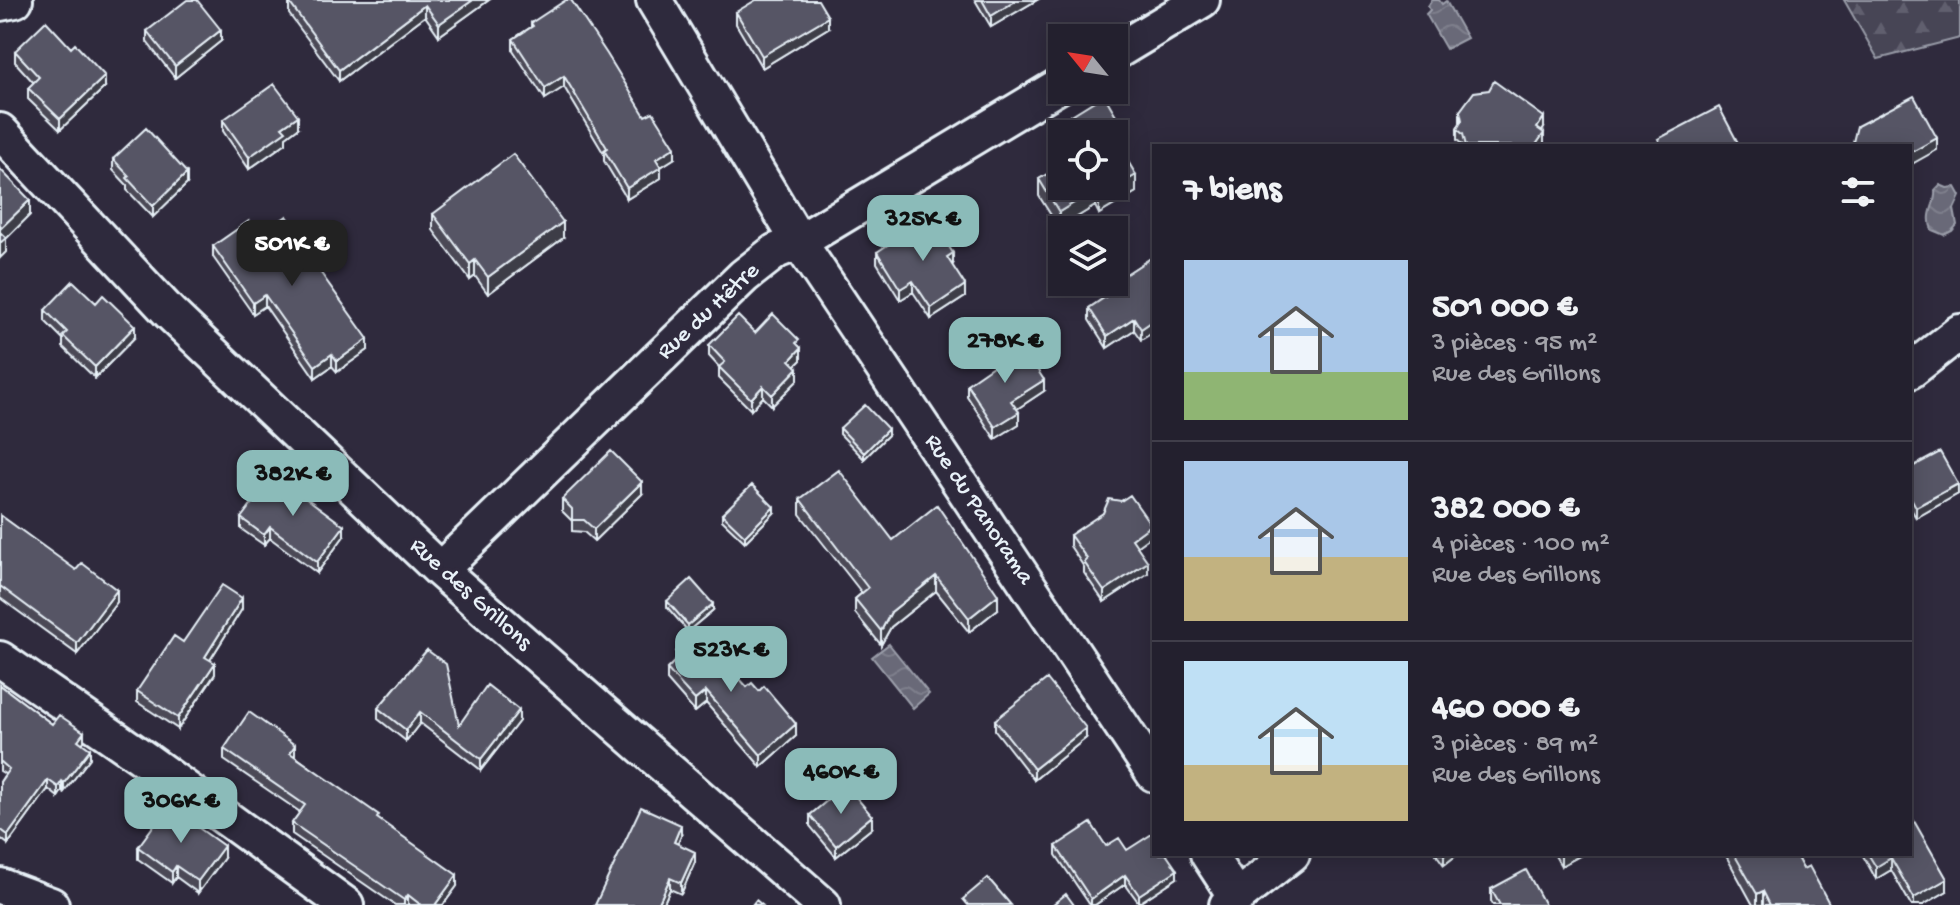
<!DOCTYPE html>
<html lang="fr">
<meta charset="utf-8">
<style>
body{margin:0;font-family:"Gochi Hand",sans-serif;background:#2f2d3a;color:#f1f3f6;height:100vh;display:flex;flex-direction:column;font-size:30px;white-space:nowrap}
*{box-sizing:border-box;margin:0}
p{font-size:26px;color:#a3a3aa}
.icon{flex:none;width:44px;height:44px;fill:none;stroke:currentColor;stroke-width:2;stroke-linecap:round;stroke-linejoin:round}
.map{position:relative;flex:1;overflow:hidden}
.side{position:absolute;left:1152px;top:144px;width:760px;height:712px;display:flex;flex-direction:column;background:#23202e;border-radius:0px;box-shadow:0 4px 20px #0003,0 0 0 2px #403e4a}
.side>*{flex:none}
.needle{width:52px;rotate:300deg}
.tools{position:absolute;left:1048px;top:24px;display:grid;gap:16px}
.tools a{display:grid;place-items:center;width:80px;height:80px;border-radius:0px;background:#23202e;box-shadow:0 4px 20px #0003,0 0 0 2px #403e4a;font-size:40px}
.price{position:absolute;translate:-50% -68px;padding:0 18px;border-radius:16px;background:#8bbbb9;color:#111;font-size:26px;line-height:52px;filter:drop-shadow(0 2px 4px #0008)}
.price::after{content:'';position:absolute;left:50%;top:48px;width:24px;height:18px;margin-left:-12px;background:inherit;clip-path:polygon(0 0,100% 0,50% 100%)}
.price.current{background:#222;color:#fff}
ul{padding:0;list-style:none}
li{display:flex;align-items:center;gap:24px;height:200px;padding:0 32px}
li+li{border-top:2px solid #403e4a}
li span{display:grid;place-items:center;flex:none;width:224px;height:160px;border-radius:0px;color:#555}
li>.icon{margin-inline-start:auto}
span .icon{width:96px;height:96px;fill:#fffc;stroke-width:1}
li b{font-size:34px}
h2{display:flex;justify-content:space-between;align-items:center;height:96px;padding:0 32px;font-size:34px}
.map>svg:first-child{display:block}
</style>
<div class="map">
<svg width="1960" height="905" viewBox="0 0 1960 905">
<defs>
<pattern id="forest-firs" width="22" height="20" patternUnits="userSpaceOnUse" patternTransform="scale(2)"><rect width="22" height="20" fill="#464455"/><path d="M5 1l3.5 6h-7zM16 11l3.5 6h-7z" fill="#615f6e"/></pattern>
<pattern id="water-waves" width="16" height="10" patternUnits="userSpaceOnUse" patternTransform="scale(2)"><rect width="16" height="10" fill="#696978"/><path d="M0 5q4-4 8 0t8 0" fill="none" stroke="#7e7f8c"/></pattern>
</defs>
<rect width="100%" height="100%" fill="#2f2a3d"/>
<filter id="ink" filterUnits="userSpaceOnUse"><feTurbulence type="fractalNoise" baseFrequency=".0125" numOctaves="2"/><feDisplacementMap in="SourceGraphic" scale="16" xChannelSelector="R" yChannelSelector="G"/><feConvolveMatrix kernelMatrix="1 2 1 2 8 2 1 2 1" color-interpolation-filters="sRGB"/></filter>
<g filter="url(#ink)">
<path fill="url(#forest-firs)" stroke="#979aa6" stroke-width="2" d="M1844,0H1960V38L1878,59Z"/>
<path fill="url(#water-waves)" stroke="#9c9fab" stroke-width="2" d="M1432,0H1439L1442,4L1446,1L1467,38L1446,49L1426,14L1430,10L1428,6Z
M1940,185L1947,188L1955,187L1960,196L1954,209L1957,225L1952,231L1944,235L1932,230C1925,212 1937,204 1935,190Z
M889,644L929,694L913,708L872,657Z"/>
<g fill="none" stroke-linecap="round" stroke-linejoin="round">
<defs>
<path id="street" d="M654,0L799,242L1154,774
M0,3L15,0
M1114,53L1202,0
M0,131L170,313L440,570L823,905
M1910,371L1960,332
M440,570L744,276L776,251L799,242L1062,84
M0,659L146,760L346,905
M1208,854L1236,897
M0,886L51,905
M1227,905L1292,854"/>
</defs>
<use href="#street" stroke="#e8f1f8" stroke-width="40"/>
<use href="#street" stroke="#2f2a3d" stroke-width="34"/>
</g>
<path fill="#4b4957" stroke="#e8f1f8" stroke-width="2" fill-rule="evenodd" d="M489,0L439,36L425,16L339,81L289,14V2Z
M975,0H1037L991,27Z
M736,12L828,28L762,68L736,24Z
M531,23L645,116L675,158L661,167V178L627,199L604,161V154L564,87L545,99L513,50V39L531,27Z
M147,31L221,41L175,78L147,42Z
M15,51L105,87L60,130L28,99V88L34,83L15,62Z
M1460,111L1544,128L1542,131L1544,144L1543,146H1464L1457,140V129L1460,123Z
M223,120L298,128L286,137V143L249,169L223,131Z
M1049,129L1127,151L1123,154L1136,192L1099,214L1095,206L1059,228L1039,196V179L1061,166L1049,146ZM1062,134L1114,186H1062Z
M113,159L187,184L153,217L127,190V185L113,170Z
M433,214L563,238L488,294L475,276L470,280L433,230Z
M259,235L317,267L368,350L337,372L332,366L315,378L265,306L253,314L213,257V246Z
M877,252L953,264L952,265L965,297L931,319L913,292L900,300L877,263Z
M1154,256L1141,340L1134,330L1107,348L1089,320V308L1111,293V284Z
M96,303L135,337L95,378L63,347V339L45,321V310Z
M709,345L799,346L801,360L795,366L798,380L772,406L763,397L751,410L719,378V367L709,356Z
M967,384L1044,391L1017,409L1019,424L995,439L967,396Z
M840,428L888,435L864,459L840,434Z
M1910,468L1958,494L1916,518L1910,507Z
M642,494L594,541L584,532L572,531V521L562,511V499Z
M800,499L893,540L998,609L969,632L936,591L891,627L881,645L855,613V599L862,593L800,514Z
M774,513L745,542L722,520V514Z
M0,515L117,602L77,654L0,598Z
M241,518L344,536L317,573L270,538L264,545L241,529Z
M1070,535L1151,536L1137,546L1148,573L1104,602L1084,573V567L1070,546Z
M667,601L713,610L688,631L667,607Z
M242,609L210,660L215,674L178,729L137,702V691L183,642Z
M427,650L459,725L519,721L481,770L420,723L406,741L378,719V708Z
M676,652L747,687L796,736L761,767L706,703L695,712L667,680V669L676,660Z
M0,685L52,724L84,741L82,743L90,758L64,792L62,791L58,797L48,789L8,844L0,838V782L5,774L0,771Z
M995,720L1086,738L1034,780L995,730Z
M224,749L295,756L379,820L457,886L443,905H395L292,834V823L300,812L224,760Z
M810,815L872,828L836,857L810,826Z
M681,836L678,844L695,862L681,894L670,889L663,905H595Z
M1056,846H1106L1127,850L1177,878L1139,903L1125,884L1095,905H1090L1056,855Z
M138,847L224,858L198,893L176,877L172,883L138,859Z
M1436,854H1458L1444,865Z
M1554,854H1583L1561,866Z
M1725,854H1795L1803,869L1830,905H1753Z
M1862,854H1910L1947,891L1923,905H1911L1891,870L1876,879Z
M1491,889L1545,905H1493L1491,901Z"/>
<path fill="#3d3c47" stroke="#e8f1f8" stroke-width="2" d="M473,0H489L439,36V24Z
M1017,0H1037L991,27V16Z
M425,5V16L339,81V70Z
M828,17V28L762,68V56Z
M221,30V41L175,78V66Z
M105,76V87L60,130V119Z
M564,76V87L545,99V88Z
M298,116V128L286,137V143L249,169V157L282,127Z
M1544,117V128L1537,139V128Z
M1544,133V144L1543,146H1535Z
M1127,134V151L1116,158V141Z
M1937,138V150L1910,165V153Z
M675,147V158L656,170V159Z
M661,167V178L627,199V188Z
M187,173V184L153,217V206Z
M1136,175V192L1099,214V197Z
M1095,190V206L1059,228V212Z
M30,200V215L6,239V252L0,258V229Z
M563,222V238L488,294V277Z
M953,253V264L947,268V257Z
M475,260V276L470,280V264Z
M913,281V292L900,300V289Z
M965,285V297L931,319V308Z
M265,295V306L253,314V303Z
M1134,318V330L1107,348V336Z
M1154,320V332L1141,340V329Z
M135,326V337L95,378V367Z
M368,339V350L337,372V361Z
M801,348V360L790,371V360Z
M332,354V366L315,378V366Z
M798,368V380L772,406V395Z
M1044,380V391L1011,413V401Z
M763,386V397L751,410V399Z
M1019,412V424L995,439V427Z
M888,429V435L864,459V453Z
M642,482V494L594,541V529Z
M1958,484V494L1916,518V507Z
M774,507V513L745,542V536Z
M1151,525V536L1132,550V539Z
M344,526V536L317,573V562Z
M270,527V538L264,545V535Z
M1148,562V573L1104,602V591Z
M936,576V591L891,627L881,645V631L891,612Z
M117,590V602L77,654V643Z
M998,595V609L969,632V618Z
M242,598V609L205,668V657Z
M713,604V610L688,631V625Z
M215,663V674L178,729V718Z
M706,691V703L695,712V700Z
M519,710V721L481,770V759Z
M420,712V723L406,741V730Z
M796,724V736L761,767V755Z
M1086,728V738L1034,780V769Z
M84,732V741L78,749V740Z
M295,745V756L290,764V753Z
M90,749V758L64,792V783Z
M48,780V789L8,844V835Z
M62,781V791L58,797V787Z
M872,816V828L836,857V846Z
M681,825V836L674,853V842Z
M224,846V858L198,893V881Z
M695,852V862L681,894V883Z
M1444,854H1458L1444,865Z
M1561,854H1583L1561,866Z
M1891,858V870L1876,879V867Z
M176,866V877L172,883V872Z
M1177,870V878L1139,903V895Z
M457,875V886L443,905H435Z
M1125,875V884L1095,905H1091V899Z
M670,878V889L663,905H658Z
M1947,879V891L1923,905H1914V898Z
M1763,891V905H1757V894Z
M408,895V905H404V900Z"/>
<path fill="#575565" stroke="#e8f1f8" stroke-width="2" d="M187,0H197L221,30L175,66L147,31Z
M293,0H473L439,24L425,5L339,70L289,2Z
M566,0H571L607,54L645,116L653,112L675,147L656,159L661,167L627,188L604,150L607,148L564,76L545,88L513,39L533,26L531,23Z
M756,0H818L828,17L762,56L736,12Z
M982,0H1017L991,16Z
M46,21L71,48L75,44L105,76L60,119L28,88L39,77L15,51Z
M1494,81L1544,117L1537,128L1544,133L1535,146H1466L1463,134L1457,129L1462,120L1460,111L1474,92L1489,90Z
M274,84L298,116L282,127L286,131L249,157L223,120Z
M1104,95L1127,134L1116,141L1136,175L1099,197L1095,190L1059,212L1039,179L1062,165V186H1114V134H1062V150L1049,129Z
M1914,96L1937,138L1910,153V146H1852L1857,126Z
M1719,107L1738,143L1733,146H1662L1658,139Z
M146,128L187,173L153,206L127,178L129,176L113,159Z
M513,154L563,222L488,277L475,260L470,264L433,214Z
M0,169L30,200L0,229Z
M287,216L317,259L313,262L368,339L337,361L332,354L315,366L265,295L253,303L213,246L249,221L259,235Z
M930,217L953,253L947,257L965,285L931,308L913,281L900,289L877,252Z
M0,232L6,238L0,243Z
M1154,256V320L1141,329L1134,318L1107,336L1089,308L1116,290L1111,284Z
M73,281L96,303L103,295L135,326L95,367L63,336L67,332L45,310Z
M773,314L799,340L796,343L801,348L790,360L798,368L772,395L763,386L751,399L719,367L725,362L709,345L738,316L755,333Z
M1022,346L1044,380L1011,401L1019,412L995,427L967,384Z
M865,405L888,429L864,453L840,428Z
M611,451L642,482L594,529L584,520H572V509L562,499Z
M1940,452L1958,484L1916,507L1910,496V468Z
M839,470L893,540L937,505L998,595L969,618L936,576L891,612L881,631L855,599L868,588L800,499Z
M274,474L344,526L317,562L270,527L264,535L241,518Z
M752,485L774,507L745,536L722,514Z
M1130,495L1151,525L1132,539L1148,562L1104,591L1084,562L1087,559L1070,535L1103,513L1109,499L1121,501Z
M0,515L76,570L82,563L117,590L77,643L0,586Z
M691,579L713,604L688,625L667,601Z
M222,585L242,598L205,657L215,663L178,718L137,691L174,636L183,642Z
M698,631L747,687L752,683L759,691L764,686L796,724L761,755L706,691L695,700L667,669L680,656L676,652Z
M427,650L446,664L459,725L487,685L519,710L481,759L420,712L406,730L378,708Z
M1047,679L1086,728L1034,769L995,720Z
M0,685L52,724L59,715L84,732L78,740L90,749L64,783L62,781L58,787L48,780L8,835L0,829V782L9,769L0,761Z
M249,712L295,745L290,753L379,815L377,818L457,875L435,905H421L408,895L404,900L292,823L305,805L224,749Z
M846,785L872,816L836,846L810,815Z
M168,806L224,846L198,881L176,866L172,872L138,847Z
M641,807L681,825L674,842L695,852L681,883L670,878L658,905H595Z
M1910,814L1947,879L1914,898L1891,858L1876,867L1868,854H1910Z
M1091,823L1106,846L1119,838L1127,850L1152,834L1154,836V854H1166L1177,870L1139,895L1125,875L1091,899L1056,846Z
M1734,854H1795L1803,869L1809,866L1830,905H1770L1763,891L1757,894Z
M1526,870L1545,905H1500L1491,889Z
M988,878L1011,905H968L963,899Z
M1066,894L1074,905H1052Z
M756,900L762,905H752Z"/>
</g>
<g text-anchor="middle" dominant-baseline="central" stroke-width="7" stroke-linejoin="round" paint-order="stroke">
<g font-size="24" fill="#e8f1f8" stroke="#2f2a3d">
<text transform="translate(709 312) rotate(-43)">Rue du Hêtre</text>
<text transform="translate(978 510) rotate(56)">Rue du Panorama</text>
<text transform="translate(470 595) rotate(42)">Rue des Grillons</text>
</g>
</g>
</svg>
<div class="tools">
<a><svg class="needle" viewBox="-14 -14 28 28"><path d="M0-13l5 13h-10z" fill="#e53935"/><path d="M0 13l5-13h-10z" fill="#a3a3aa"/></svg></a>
<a><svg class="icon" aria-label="locate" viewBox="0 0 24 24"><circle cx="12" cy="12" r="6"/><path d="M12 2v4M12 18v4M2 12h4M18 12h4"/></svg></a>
<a><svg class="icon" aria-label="layers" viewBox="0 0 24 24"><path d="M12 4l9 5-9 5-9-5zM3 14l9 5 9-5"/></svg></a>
</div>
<b class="price" style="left:923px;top:263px">325K €</b>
<b class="price current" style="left:292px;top:288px">501K €</b>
<b class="price" style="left:1005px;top:385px">278K €</b>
<b class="price" style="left:293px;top:518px">382K €</b>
<b class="price" style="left:731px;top:694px">523K €</b>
<b class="price" style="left:841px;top:816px">460K €</b>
<b class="price" style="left:181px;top:845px">306K €</b>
<section class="side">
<h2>7 biens<svg class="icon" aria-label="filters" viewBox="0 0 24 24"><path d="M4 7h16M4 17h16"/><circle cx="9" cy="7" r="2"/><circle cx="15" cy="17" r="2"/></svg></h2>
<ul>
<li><span style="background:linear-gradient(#a9c7e8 70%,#8fb573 0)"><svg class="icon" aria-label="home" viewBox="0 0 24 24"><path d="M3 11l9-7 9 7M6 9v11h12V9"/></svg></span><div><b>501 000 €</b><p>3 pièces · 95 m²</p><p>Rue des Grillons</p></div></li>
<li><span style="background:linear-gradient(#a9c7e8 60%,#c2b280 0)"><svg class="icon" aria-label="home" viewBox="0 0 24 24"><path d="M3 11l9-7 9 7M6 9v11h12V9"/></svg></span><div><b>382 000 €</b><p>4 pièces · 100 m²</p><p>Rue des Grillons</p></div></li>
<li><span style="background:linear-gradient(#bfe0f5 65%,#c2b280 0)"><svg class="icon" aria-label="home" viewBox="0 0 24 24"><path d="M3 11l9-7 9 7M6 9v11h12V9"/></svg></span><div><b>460 000 €</b><p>3 pièces · 89 m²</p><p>Rue des Grillons</p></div></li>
</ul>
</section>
</div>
